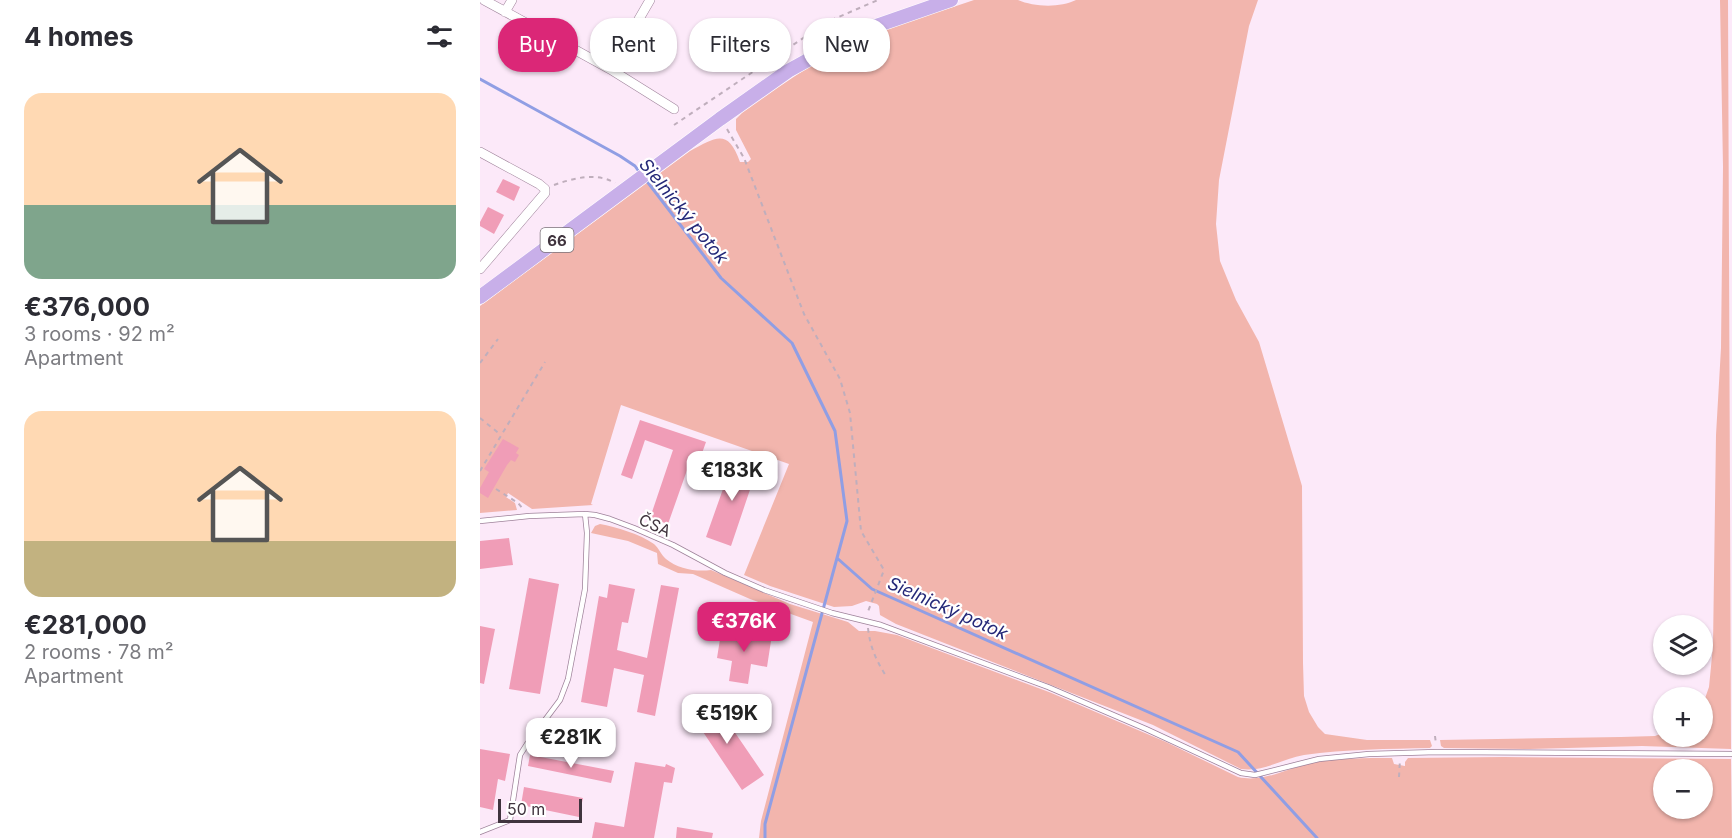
<!DOCTYPE html>
<meta charset="utf-8">
<style>
body{margin:0;font-family:Inter,sans-serif;background:#f7f7f7;color:#2b2b33;height:100vh;display:flex;flex-direction:column;font-size:22px;white-space:nowrap}
*{box-sizing:border-box;margin:0}
p{font-size:20px;color:#7c7c81}
.icon{flex:none;width:33px;height:33px;fill:none;stroke:currentColor;stroke-width:2;stroke-linecap:round;stroke-linejoin:round}
.map{position:relative;flex:1;overflow:hidden}
.details{display:flex;flex-direction:column;background:#fff;width:480px}
.details>*{flex:none}
.banner{position:absolute;left:18px;top:18px;width:570px;height:54px;display:flex;gap:12px}
.tools{position:absolute;left:1173px;top:615px;display:grid;gap:12px}
.tools a{display:grid;place-items:center;width:60px;height:60px;border-radius:50%;background:#fff;box-shadow:0 2px 4px #0004;font-size:30px}
.scale{position:absolute;left:18px;bottom:15px;width:84px;box-sizing:border-box;padding-left:6px;border:3px solid #40343e;border-top:0;font-size:16px;line-height:21px;white-space:nowrap;color:#40343e;-webkit-text-stroke:4px #fff;paint-order:stroke}
.price{position:absolute;translate:-50% -51px;padding:0 14px;border-radius:12px;background:#fff;color:#222;font-size:20px;line-height:39px;filter:drop-shadow(0 2px 3px #0008)}
.price::after{content:'';position:absolute;left:50%;top:36px;width:18px;height:14px;margin-left:-9px;background:inherit;clip-path:polygon(0 0,100% 0,50% 100%)}
.price.active{background:#db2777;color:#fff}
ul{padding:0;list-style:none}
li{display:grid;align-content:center;gap:12px;height:318px;padding:0 24px}
li span{display:grid;place-items:center;height:186px;border-radius:18px;color:#555}
li>.icon{margin-inline-start:auto}
span .icon{width:108px;height:108px;fill:#fffc;stroke-width:1}
li b{font-size:26px}
h2{display:flex;justify-content:space-between;align-items:center;height:72px;padding:0 24px;font-size:26px}
.chip{padding:0 21px;border-radius:24px;background:#fff;box-shadow:0 2px 4px #0004;font-size:21px;line-height:54px}
.chip.active{background:#db2777;color:#fff}
main{display:flex;flex:1;min-height:0}
.map>svg:first-child{display:block}
</style>
<main>
<section class="details">
<h2>4 homes<svg class="icon" aria-label="filters" viewBox="0 0 24 24"><path d="M4 7h16M4 17h16"/><circle cx="9" cy="7" r="2"/><circle cx="15" cy="17" r="2"/></svg></h2>
<ul>
<li><span style="background:linear-gradient(#ffd9b3 60%,#7fa58c 0)"><svg class="icon" aria-label="home" viewBox="0 0 24 24"><path d="M3 11l9-7 9 7M6 9v11h12V9"/></svg></span><div><b>€376,000</b><p>3 rooms · 92 m²</p><p>Apartment</p></div></li>
<li><span style="background:linear-gradient(#ffd9b3 70%,#c2b280 0)"><svg class="icon" aria-label="home" viewBox="0 0 24 24"><path d="M3 11l9-7 9 7M6 9v11h12V9"/></svg></span><div><b>€281,000</b><p>2 rooms · 78 m²</p><p>Apartment</p></div></li>
</ul>
</section>
<div class="map">
<svg width="1252" height="838" viewBox="0 0 1252 838">
<rect width="100%" height="100%" fill="#fce9f9"/>
<path fill="#f2b5ad" fill-rule="evenodd" d="M494,0H538C554,7 580,8 596,0H778L769,26L739,180L736,224L740,261L756,300L779,342L822,486L823,663L824,696L829,712L838,727L845,734L887,740H950L952,746L950,748C908,749 866,749 824,755C801,759 785,772 761,769L673,725L416,624L400,615L399,606L397,604L386,601L372,606L354,607L290,586L264,575L309,464L141,405L111,504L113,505L52,509L28,493L26,497L35,503L37,510L0,513V306L210,151C236,137 248,128 260,162H268L271,159L256,130V119L262,113C291,93 320,71 351,54C395,30 447,16 494,0Z
M1240,0H1248L1251,749L1162,746L1050,749L964,748L961,746L960,740L1141,737L1175,736L1183,733L1184,736H1222L1223,704L1229,687L1233,646L1236,435L1241,348L1243,167Z
M120,524C136,527 160,534 174,544C179,548 181,555 186,559C198,569 216,572 231,570L310,604L368,622L379,631H395L417,635L569,692L686,742L758,777C784,783 807,768 832,763C858,758 885,758 912,758L914,764L925,766V762L928,758L1024,757L1251,759L1252,838H279L281,821L333,622L270,599L213,574L198,573L178,564L177,553L148,541L111,533L115,526ZM1184,770H1222V808H1184Z"/>
<g fill="none" stroke-linecap="round" stroke-linejoin="round">
<path stroke="#909ee4" stroke-width="3" d="M0,79L140,156L155,166L160,173
M166,180L241,278L312,343L355,431L367,521L285,824V838
M357,558L392,589L758,752L837,838"/>
</g>
<path fill="#f09db7" d="M23,179L40,187L34,201L16,192Z
M8,207L24,215L14,234L0,226V222Z
M160,420L226,442L220,459L212,456L188,524L170,518L193,450L165,440L152,479L141,475Z
M23,439L39,448L36,453L39,455L35,462L31,460L27,465L8,498L0,493V488L9,472L4,469Z
M254,458L278,466L251,546L226,537Z
M29,538L33,565L0,569V541Z
M49,578L79,584L60,694L29,689Z
M129,584L155,589L148,623L142,622L137,650L167,658L181,585L199,588L175,716L157,712L164,675L134,668L127,707L101,702L119,596L127,598Z
M0,626L15,629L4,684L0,683Z
M258,626L278,629L277,639L291,641L287,667L271,664L268,684L249,681L252,661L237,658L241,633L257,635Z
M232,699L284,775L262,790L211,714Z
M0,749L30,754L25,781L18,779L13,810L0,807Z
M50,755L134,771L131,783L48,766Z
M155,762L185,767L186,764L195,768L192,783L184,782L174,838H112L115,822L144,827Z
M44,787L103,798L99,817L41,805Z
M197,827L233,833L232,838H196Z"/>
<g fill="none" stroke-linecap="round" stroke-linejoin="round">
<defs>
<path id="service" d="M0,521L49,516L105,514L115,515L130,519L154,528L193,545L245,573L284,590L352,613L401,625L568,687L666,729L761,773L775,775L839,759L889,754L957,752L1252,754
M0,832L30,820L40,755L47,744L80,700L88,679L105,589L107,533L105,514"/>
<path id="minor" d="M4,0L130,69L194,109
M25,12L32,0
M130,69L170,0
M0,152L59,184L65,189V193L0,269"/>
<path id="primary" d="M0,297L240,119L308,71L364,40L393,27L471,0"/>
</defs>
<use href="#service" stroke="#9e829a" stroke-width="6"/>
<use href="#minor" stroke="#9e829a" stroke-width="10"/>
<use href="#primary" stroke="#fff" stroke-width="15"/>
<path stroke="#bfaebc" stroke-width="2" stroke-dasharray="4.5 4.5" stroke-linecap="butt" d="M194,125L347,22L398,0
M247,129L264,158L324,314L360,379L370,413L381,531L404,570L387,614
M74,185C94,178 116,172 135,183
M0,363L18,339
M0,418L21,435
M0,471L65,362
M16,489L38,503L43,509
M388,628C390,647 396,660 406,676
M955,736L956,744
M919,777L920,759"/>
<use href="#service" stroke="#fff" stroke-width="4.5"/>
<use href="#minor" stroke="#fff" stroke-width="9"/>
<use href="#primary" stroke="#c8afe9" stroke-width="14"/>
</g>
<g text-anchor="middle" dominant-baseline="central" stroke-width="4.5" stroke-linejoin="round" paint-order="stroke">
<rect fill="#fff" stroke="#797178" stroke-width="1.5" x="60.5" y="228" width="33" height="24" rx="4.5"/>
<g font-size="15" font-weight="bold" fill="#40343e">
<text x="77" y="240">66</text>
</g>
<g font-size="16" fill="#40343e" stroke="#fff">
<text transform="translate(175 525) rotate(24)">ČSA</text>
</g>
<g font-size="18" font-style="italic" fill="#252878" stroke="#fff">
<text transform="translate(204 211) rotate(51)">Sielnický potok</text>
<text transform="translate(468 608) rotate(24)">Sielnický potok</text>
</g>
</g>
</svg>
<div class="tools">
<a><svg class="icon" aria-label="layers" viewBox="0 0 24 24"><path d="M12 4l9 5-9 5-9-5zM3 14l9 5 9-5"/></svg></a>
<a>+</a>
<a>−</a>
</div>
<div class="scale">50 m</div>
<b class="price" style="left:252px;top:502px">€183K</b>
<b class="price active" style="left:264px;top:653px">€376K</b>
<b class="price" style="left:247px;top:745px">€519K</b>
<b class="price" style="left:91px;top:769px">€281K</b>
<div class="banner">
<a class="chip active">Buy</a>
<a class="chip">Rent</a>
<a class="chip">Filters</a>
<a class="chip">New</a>
</div>
</div>
</main>
